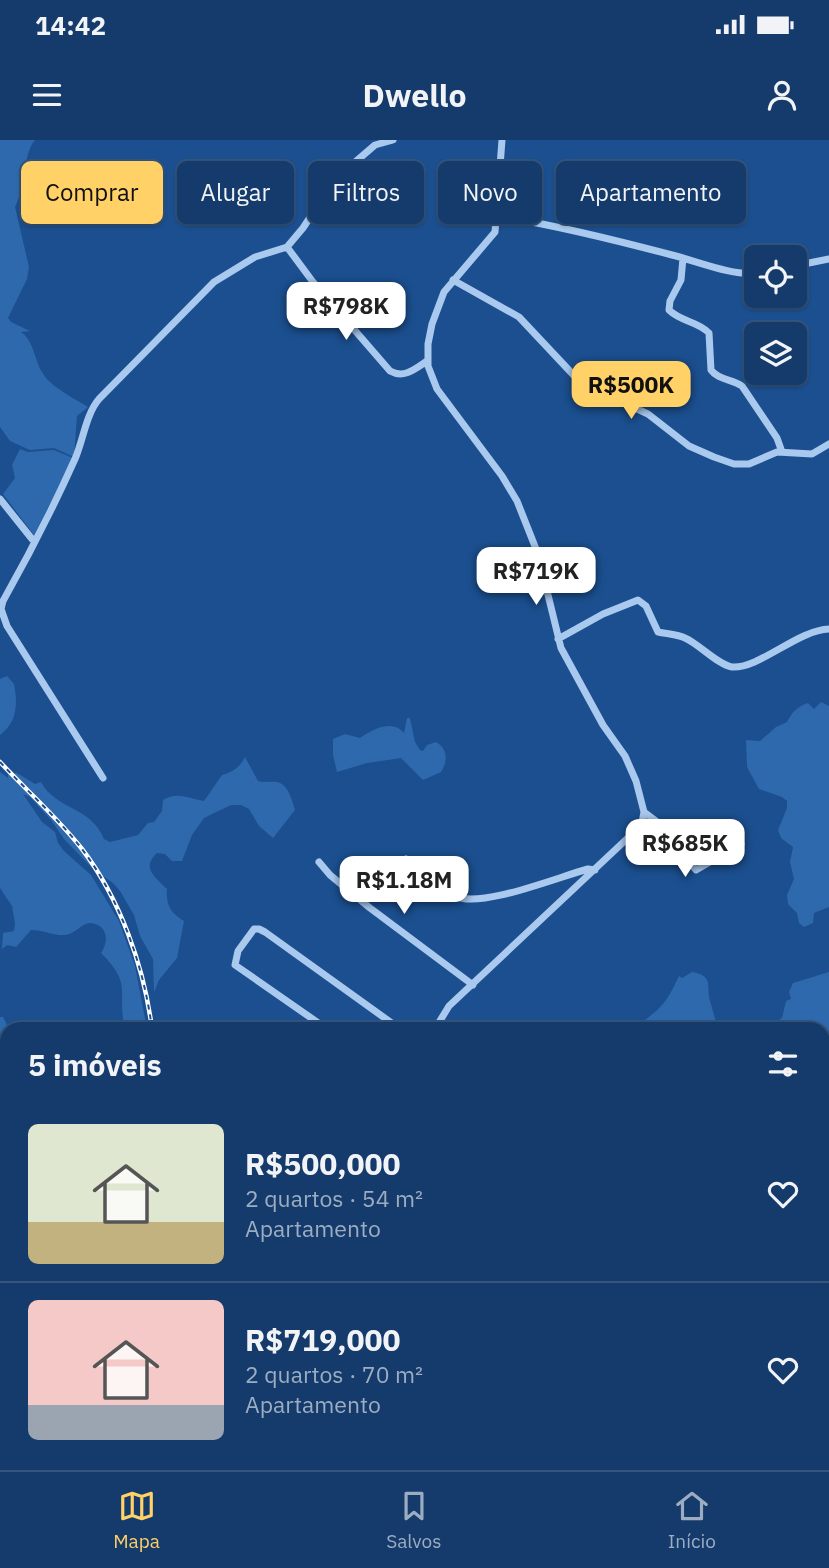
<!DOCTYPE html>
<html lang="pt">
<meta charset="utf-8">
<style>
body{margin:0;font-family:"IBM Plex Sans",sans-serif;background:#1d4271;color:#f1f3f6;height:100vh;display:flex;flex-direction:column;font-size:26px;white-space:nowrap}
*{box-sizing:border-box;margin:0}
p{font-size:23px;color:#9dadc1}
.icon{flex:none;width:38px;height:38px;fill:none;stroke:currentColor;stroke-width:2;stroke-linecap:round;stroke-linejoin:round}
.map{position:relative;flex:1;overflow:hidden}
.sheet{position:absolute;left:0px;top:882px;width:830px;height:448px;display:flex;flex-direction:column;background:#143b6b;border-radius:21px 21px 0 0;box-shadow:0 2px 5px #0004,0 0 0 2px #33557e}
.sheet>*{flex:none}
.top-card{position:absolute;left:21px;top:21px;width:788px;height:63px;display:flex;gap:14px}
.buttons{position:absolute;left:744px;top:105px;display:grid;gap:14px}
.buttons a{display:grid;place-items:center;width:63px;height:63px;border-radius:10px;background:#143b6b;box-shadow:0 2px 5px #0004,0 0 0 2px #33557e;font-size:35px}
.price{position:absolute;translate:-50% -60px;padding:0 16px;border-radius:14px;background:#fff;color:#222;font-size:23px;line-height:46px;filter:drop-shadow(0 2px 4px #0008)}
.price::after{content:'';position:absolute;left:50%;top:42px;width:21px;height:16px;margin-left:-10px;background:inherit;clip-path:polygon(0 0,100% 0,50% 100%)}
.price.active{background:#ffd166;color:#111}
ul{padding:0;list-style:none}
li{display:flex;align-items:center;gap:21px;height:175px;padding:0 28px}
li+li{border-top:2px solid #33557e}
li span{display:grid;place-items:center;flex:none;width:196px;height:140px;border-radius:10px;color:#555}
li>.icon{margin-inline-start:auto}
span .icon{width:84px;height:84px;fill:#fffc;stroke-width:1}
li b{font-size:30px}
h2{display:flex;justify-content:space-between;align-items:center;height:84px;padding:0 28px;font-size:30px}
.tag{padding:0 24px;border-radius:10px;background:#143b6b;box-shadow:0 2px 5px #0004,0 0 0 2px #33557e;font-size:24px;line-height:63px}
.tag.active{background:#ffd166;color:#111}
.status{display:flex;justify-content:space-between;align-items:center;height:49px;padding:0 35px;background:#143b6b;direction:ltr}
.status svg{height:19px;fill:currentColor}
header{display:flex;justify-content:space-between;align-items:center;height:91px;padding:0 28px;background:#143b6b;font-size:32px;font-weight:700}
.tab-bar{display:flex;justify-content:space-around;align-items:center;height:98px;border-top:2px solid #33557e;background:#143b6b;font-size:19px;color:#9dadc1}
.tab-bar a{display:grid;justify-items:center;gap:4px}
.tab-bar .active{color:#ffd166}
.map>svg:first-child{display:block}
</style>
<div class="status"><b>14:42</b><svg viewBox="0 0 49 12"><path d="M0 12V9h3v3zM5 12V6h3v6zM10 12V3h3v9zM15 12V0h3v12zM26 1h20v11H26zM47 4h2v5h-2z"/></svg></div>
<header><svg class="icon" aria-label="menu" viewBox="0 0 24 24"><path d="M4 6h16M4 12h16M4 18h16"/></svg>Dwello<svg class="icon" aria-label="person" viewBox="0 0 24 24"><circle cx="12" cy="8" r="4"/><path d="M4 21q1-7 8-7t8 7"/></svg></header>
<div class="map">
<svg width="829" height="1330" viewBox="0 0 829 1330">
<rect width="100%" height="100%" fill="#1b4f8f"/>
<path fill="#2e69ad" d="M0,0H35C23,13 25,49 15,67L29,127L27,139L8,178L11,182L30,191L21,192C34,201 34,219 42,232C50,247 74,258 88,267L77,276L74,317L54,308L30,310L10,301L0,287Z
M20,309L28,312L54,310L73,318L34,395L3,354L15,338L12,325Z
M7,536L14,544C18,564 17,583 0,595V539Z
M821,562L829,566V767L814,773L813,783L804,787L799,783L797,773L788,764L787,755L794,739L790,722L793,707L781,698L778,690L787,668V661L782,657L759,649L747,627L746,600L760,601L776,587L787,582C791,573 798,566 808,563L814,569Z
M407,578H410L415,602L420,610L423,611L427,605L436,602C448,609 448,621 441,632L423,640L401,618L367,623L337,632L333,615V599L345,594L360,598C373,589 392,579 404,593Z
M245,617L258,641C265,643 269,641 276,642C288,643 292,660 295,670L273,698L259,686L249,669L241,665H231L204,678L192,695L182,721H172L165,714L157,713C141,728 155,737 167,749C166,765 170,773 184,781L177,818L159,840L154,852L153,819L140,796L134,775L120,751L113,743L94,730L64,699L51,680L30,657L23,654L42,682L55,692L58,703L64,711L91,735L119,781L135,826L147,889H125C116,851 134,846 101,813C109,802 108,785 91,783C81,783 76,794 65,795C54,796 43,790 31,790L16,807L7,805L2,809L3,793L14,791L15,783L12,766L0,748V632L8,638V634L17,633L35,644L41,642C56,670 91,666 104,699L110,702L138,695L148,683L154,682L162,671L163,660C178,651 189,659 204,661L222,635C233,632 240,627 245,617Z
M692,832C714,836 706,845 710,861C713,870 715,880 718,889H637C644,879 653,875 661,866C669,858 674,846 679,836L682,838Z
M829,832V967L823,972L822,889H743L744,886C759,883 768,887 782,878L786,861L791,859L789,852L793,843Z
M0,877H3L9,889H7V1021H0Z
M0,1039L7,1044V1116L0,1124V1097H3L5,1094L3,1082L0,1084Z
M823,1054L829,1055V1123L823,1125Z
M823,1322L827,1330H770V1323Z"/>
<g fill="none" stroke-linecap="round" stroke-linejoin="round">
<path stroke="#a9c9ee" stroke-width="7" d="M498,76C556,85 615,100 672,115C697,121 732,136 756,133
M287,107L313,142L390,231C404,239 415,229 427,221
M683,118L681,140L670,161L669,170C681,182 698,181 709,193L711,230C718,240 732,239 742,246L777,298L782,312
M794,126L829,119
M453,140L519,177L581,243L648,274L689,306L714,317L734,324H749L777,312L812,314L829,304
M0,359L32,399
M558,499L603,474L638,460L646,466L658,492C667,494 676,494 685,498C699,504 718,525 732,527C759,529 798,490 829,489
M103,638L7,486L1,469L3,461C29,415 53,368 75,319C83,301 86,274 99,259L214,142L255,117L287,107L303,88L328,50L354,23L375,5L393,0
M644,672L656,681L696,730L741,704
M406,719C422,731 437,747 455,756C480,769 558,737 588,729L595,730
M319,722L330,735L370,768L473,845
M327,889L235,825L238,811L254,789H259L265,792L400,889
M435,889L449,866L631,695L642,683L644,672L636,641L625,616L603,585L561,508L538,414L517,361L502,336L437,249L428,226V204L432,184L444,152L495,92L502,0
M822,974L829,971
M822,1172L829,1174
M0,1262L7,1259
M149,1323L150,1330
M183,1323L189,1330
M662,1323L663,1330
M319,1330L334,1323"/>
<defs>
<path id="rail" d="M0,622C27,651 58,678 82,709C120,759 144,826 152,889
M127,1323L129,1330"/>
</defs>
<use href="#rail" stroke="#fff" stroke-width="4.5"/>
<use href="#rail" stroke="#1b4f8f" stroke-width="2" stroke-dasharray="5" stroke-linecap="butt"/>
</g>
</svg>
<div class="buttons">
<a><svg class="icon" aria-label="locate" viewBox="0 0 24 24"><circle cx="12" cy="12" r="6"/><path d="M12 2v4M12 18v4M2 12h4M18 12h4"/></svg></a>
<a><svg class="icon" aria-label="layers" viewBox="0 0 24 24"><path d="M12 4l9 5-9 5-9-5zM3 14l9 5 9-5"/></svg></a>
</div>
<b class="price" style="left:346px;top:202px">R$798K</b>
<b class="price active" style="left:631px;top:281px">R$500K</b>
<b class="price" style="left:536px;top:467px">R$719K</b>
<b class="price" style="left:685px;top:739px">R$685K</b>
<b class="price" style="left:404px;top:776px">R$1.18M</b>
<div class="top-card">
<a class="tag active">Comprar</a>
<a class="tag">Alugar</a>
<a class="tag">Filtros</a>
<a class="tag">Novo</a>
<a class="tag">Apartamento</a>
</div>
<section class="sheet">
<h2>5 imóveis<svg class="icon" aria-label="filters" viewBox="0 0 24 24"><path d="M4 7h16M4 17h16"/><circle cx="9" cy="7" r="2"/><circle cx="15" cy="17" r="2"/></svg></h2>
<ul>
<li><span style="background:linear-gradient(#dfe7d0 70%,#c2b280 0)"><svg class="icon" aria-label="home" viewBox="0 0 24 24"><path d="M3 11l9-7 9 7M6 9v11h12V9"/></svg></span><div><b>R$500,000</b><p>2 quartos · 54 m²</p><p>Apartamento</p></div><svg class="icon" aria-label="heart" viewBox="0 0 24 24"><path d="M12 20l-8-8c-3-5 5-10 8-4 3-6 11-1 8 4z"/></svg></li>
<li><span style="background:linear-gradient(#f6c9c9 75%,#9aa5b1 0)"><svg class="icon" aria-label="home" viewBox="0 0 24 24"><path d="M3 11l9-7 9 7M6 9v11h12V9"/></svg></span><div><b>R$719,000</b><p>2 quartos · 70 m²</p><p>Apartamento</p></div><svg class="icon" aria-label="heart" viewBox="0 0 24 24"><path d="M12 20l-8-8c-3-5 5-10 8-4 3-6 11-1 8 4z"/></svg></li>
</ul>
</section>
</div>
<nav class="tab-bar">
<a class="active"><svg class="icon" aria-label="map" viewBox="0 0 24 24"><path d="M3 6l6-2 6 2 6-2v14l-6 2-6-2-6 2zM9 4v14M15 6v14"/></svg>Mapa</a>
<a><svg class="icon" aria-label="saved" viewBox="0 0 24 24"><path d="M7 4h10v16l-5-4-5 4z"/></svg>Salvos</a>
<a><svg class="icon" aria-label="home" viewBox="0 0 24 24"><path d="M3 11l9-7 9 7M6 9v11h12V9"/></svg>Início</a>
</nav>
